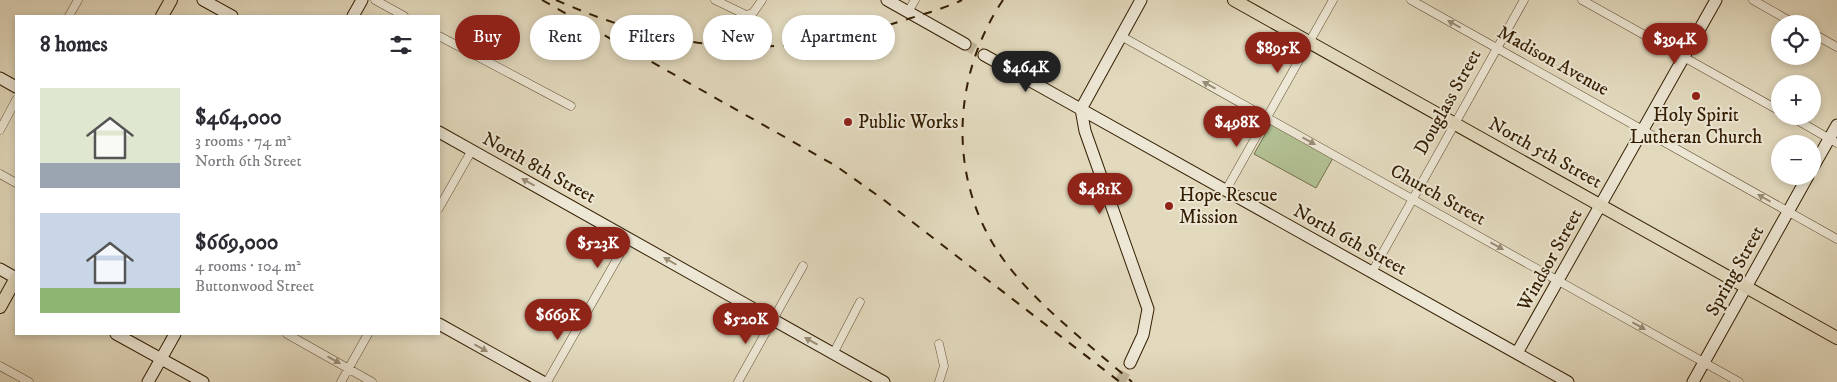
<!DOCTYPE html>
<meta charset="utf-8">
<style>
body{margin:0;font-family:"IM FELL DW Pica",serif;background:#f7f7f7;color:#2b2b33;height:100vh;display:flex;flex-direction:column;font-size:19px;white-space:nowrap}
*{box-sizing:border-box;margin:0}
p{font-size:16px;color:#7c7c81}
.icon{flex:none;width:28px;height:28px;fill:none;stroke:currentColor;stroke-width:2;stroke-linecap:round;stroke-linejoin:round}
.map{position:relative;flex:1;overflow:hidden}
.panel{position:absolute;left:15px;top:15px;width:425px;height:320px;display:flex;flex-direction:column;background:#fff;border-radius:0px;box-shadow:0 2px 8px #0003}
.panel>*{flex:none}
.guide{position:absolute;left:455px;top:15px;width:475px;height:45px;display:flex;gap:10px}
.fabs{position:absolute;left:1771px;top:15px;display:grid;gap:10px}
.fabs a{display:grid;place-items:center;width:50px;height:50px;border-radius:50%;background:#fff;box-shadow:0 2px 8px #0003;font-size:25px}
.price{position:absolute;translate:-50% -42px;padding:0 11px;border-radius:18px;background:#8f2418;color:#fff;font-size:16px;line-height:32px;filter:drop-shadow(0 1px 2px #0008)}
.price::after{content:'';position:absolute;left:50%;top:30px;width:15px;height:11px;margin-left:-8px;background:inherit;clip-path:polygon(0 0,100% 0,50% 100%)}
.price.on{background:#222;color:#fff}
ul{padding:0;list-style:none}
li{display:flex;align-items:center;gap:15px;height:125px;padding:0 25px}
li span{display:grid;place-items:center;flex:none;width:140px;height:100px;border-radius:0px;color:#555}
li>.icon{margin-inline-start:auto}
span .icon{width:60px;height:60px;fill:#fffc;stroke-width:1}
li b{font-size:21px}
h2{display:flex;justify-content:space-between;align-items:center;height:60px;padding:0 25px;font-size:21px}
.pill{padding:0 18px;border-radius:22px;background:#fff;box-shadow:0 2px 8px #0003;font-size:18px;line-height:45px}
.pill.on{background:#8f2418;color:#fff}
.map>svg:first-child{display:block}
</style>
<div class="map">
<svg width="1837" height="382" viewBox="0 0 1837 382">
<rect width="100%" height="100%" fill="#e3dabe"/>
<filter id="stains"><feTurbulence type="fractalNoise" baseFrequency=".004" numOctaves="4"/><feColorMatrix values="0 0 0 0 .2 0 0 0 0 .09 0 0 0 0 .02 0 0 0 .5 -.17"/></filter>
<radialGradient id="worn" r=".72"><stop offset=".6" stop-color="#630" stop-opacity="0"/><stop offset="1" stop-color="#630" stop-opacity=".3"/></radialGradient>
<path fill="#b2c093" stroke="#736f4a" d="M1271,124L1333,158L1316,188L1254,154Z"/>
<g fill="none" stroke-linecap="round" stroke-linejoin="round">
<path stroke="#c0b498" stroke-width="11" stroke-dasharray="11 5.5" stroke-linecap="butt" d="M965,44L984,55
M1120,382L1130,363"/>
<defs>
<path id="street" d="M375,0L404,16
M715,0L746,15L753,13L762,0
M1411,0L1837,239
M1582,0L1780,111
M1753,0L1795,24
M908,12L915,0
M69,16L78,0
M1812,33L1837,47
M439,36L571,106
M1121,36L1739,382
M1790,116L1837,143
M0,130L16,100
M0,174L16,183
M1226,190L1333,0
M439,208L472,150
M1372,272L1524,0
M287,334L372,382
M833,354L860,302
M0,366L29,382
M341,382L368,334
M547,382L629,238
M738,382L803,266
M939,382L944,366L939,344"/>
<path id="secondary" d="M203,0L232,16
M887,0L965,44
M353,16L362,0
M984,55L1568,382
M0,78L16,87
M439,132L884,382
M1812,169L1837,125
M0,269L16,278
M439,324L543,382
M116,334L203,382
M1517,353L1716,0
M1130,363L1143,335L1148,309L1085,131L1081,109L1141,0
M148,382L175,334
M1693,382L1808,176"/>
<path id="primary" d="M1234,0L1837,338
M162,16L171,0
M0,307L16,278"/>
</defs>
<use href="#street" stroke="#604d31" stroke-width="9"/>
<use href="#secondary" stroke="#341e02" stroke-width="13"/>
<use href="#primary" stroke="#341e02" stroke-width="14"/>
<use href="#street" stroke="#ede7d5" stroke-width="8"/>
<use href="#secondary" stroke="#ede7d5" stroke-width="11"/>
<use href="#primary" stroke="#e3dabe" stroke-width="12"/>
<path stroke="#341e02" stroke-width="2" stroke-dasharray="9 9" stroke-linecap="butt" d="M542,0L836,166L884,200L1120,382
M556,0C673,52 775,62 898,22C920,15 941,10 962,0
M1003,0C950,79 947,185 1006,263C1039,307 1090,345 1132,382"/>
</g>
<defs><path id="oneway-solid" d="M-6-.8H1V-3.2L6.5 0L1 3.2V.8H-6Z" transform="scale(1.25)"/></defs>
<g fill="#9a8d76">
<use href="#oneway-solid" transform="translate(1454 24) rotate(-151)"/>
<use href="#oneway-solid" transform="translate(1209 85) rotate(-151)"/>
<use href="#oneway-solid" transform="translate(1309 141) rotate(29)"/>
<use href="#oneway-solid" transform="translate(528 182) rotate(-151)"/>
<use href="#oneway-solid" transform="translate(1764 198) rotate(-151)"/>
<use href="#oneway-solid" transform="translate(1497 246) rotate(29)"/>
<use href="#oneway-solid" transform="translate(670 261) rotate(-150)"/>
<use href="#oneway-solid" transform="translate(1639 326) rotate(29)"/>
<use href="#oneway-solid" transform="translate(811 341) rotate(-151)"/>
<use href="#oneway-solid" transform="translate(481 348) rotate(29)"/>
<use href="#oneway-solid" transform="translate(334 360) rotate(29)"/>
</g>
<g fill="#8f2418" stroke="#ede7d5" stroke-width="2">
<circle cx="1696" cy="96" r="5"/>
<circle cx="848" cy="122" r="5"/>
<circle cx="1169" cy="206" r="5"/>
</g>
<g text-anchor="middle" dominant-baseline="central" stroke-width="4" stroke-linejoin="round" paint-order="stroke">
<g font-size="19" fill="#341e02" stroke="#ede7d5">
<text transform="translate(1553 61) rotate(29)">Madison Avenue</text>
<text transform="translate(1448 102) rotate(-61)">Douglass Street</text>
<text transform="translate(1545 153) rotate(29)">North 5th Street</text>
<text transform="translate(539 168) rotate(29)">North 8th Street</text>
<text transform="translate(1438 195) rotate(29)">Church Street</text>
<text transform="translate(1350 240) rotate(29)">North 6th Street</text>
<text transform="translate(1550 260) rotate(-61)">Windsor Street</text>
<text transform="translate(1735 271) rotate(-61)">Spring Street</text>
</g>
<g font-size="19" fill="#341e02" stroke="#ede7d5" text-anchor="start">
<text x="1696" y="115" text-anchor="middle">Holy Spirit<tspan x="1696" dy="22">Lutheran Church</tspan></text>
<text x="858" y="122">Public Works</text>
<text x="1179" y="195">Hope Rescue<tspan x="1179" dy="22">Mission</tspan></text>
</g>
</g>
<rect width="100%" height="100%" filter="url(#stains)"/>
<rect width="100%" height="100%" fill="url(#worn)"/>
</svg>
<div class="fabs">
<a><svg class="icon" aria-label="locate" viewBox="0 0 24 24"><circle cx="12" cy="12" r="6"/><path d="M12 2v4M12 18v4M2 12h4M18 12h4"/></svg></a>
<a>+</a>
<a>−</a>
</div>
<b class="price" style="left:1675px;top:65px">$394K</b>
<b class="price" style="left:1278px;top:74px">$895K</b>
<b class="price on" style="left:1026px;top:93px">$464K</b>
<b class="price" style="left:1237px;top:148px">$498K</b>
<b class="price" style="left:1100px;top:215px">$481K</b>
<b class="price" style="left:598px;top:269px">$523K</b>
<b class="price" style="left:558px;top:341px">$669K</b>
<b class="price" style="left:746px;top:345px">$520K</b>
<div class="guide">
<a class="pill on">Buy</a>
<a class="pill">Rent</a>
<a class="pill">Filters</a>
<a class="pill">New</a>
<a class="pill">Apartment</a>
</div>
<section class="panel">
<h2>8 homes<svg class="icon" aria-label="filters" viewBox="0 0 24 24"><path d="M4 7h16M4 17h16"/><circle cx="9" cy="7" r="2"/><circle cx="15" cy="17" r="2"/></svg></h2>
<ul>
<li><span style="background:linear-gradient(#dfe7d0 75%,#9aa5b1 0)"><svg class="icon" aria-label="home" viewBox="0 0 24 24"><path d="M3 11l9-7 9 7M6 9v11h12V9"/></svg></span><div><b>$464,000</b><p>3 rooms · 74 m²</p><p>North 6th Street</p></div></li>
<li><span style="background:linear-gradient(#c9d6e8 75%,#8fb573 0)"><svg class="icon" aria-label="home" viewBox="0 0 24 24"><path d="M3 11l9-7 9 7M6 9v11h12V9"/></svg></span><div><b>$669,000</b><p>4 rooms · 104 m²</p><p>Buttonwood Street</p></div></li>
</ul>
</section>
</div>
